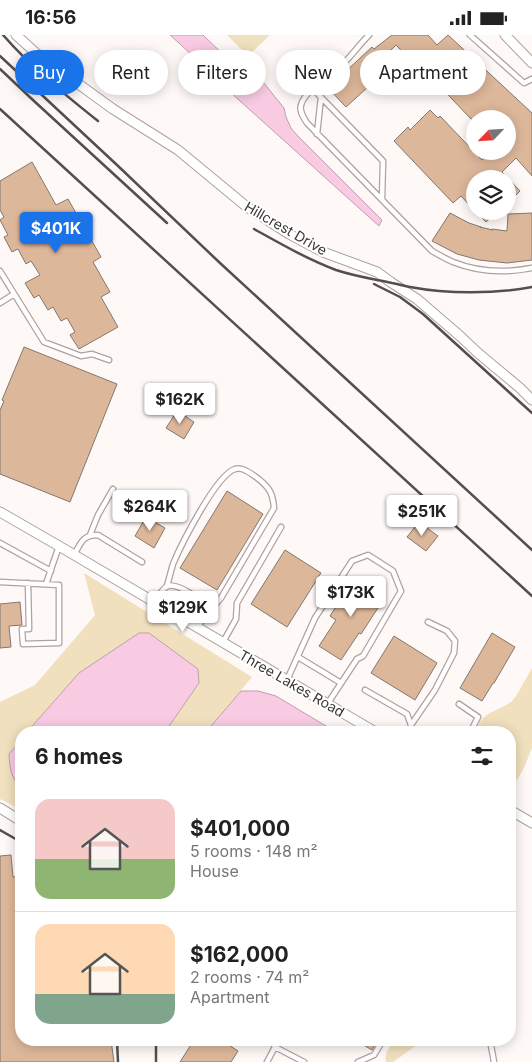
<!DOCTYPE html>
<meta charset="utf-8">
<style>
body{margin:0;font-family:Inter,sans-serif;background:#f6f6f6;color:#222;height:100vh;display:flex;flex-direction:column;font-size:19px;white-space:nowrap}
*{box-sizing:border-box;margin:0}
p{font-size:16px;color:#767676}
.icon{flex:none;width:28px;height:28px;fill:none;stroke:currentColor;stroke-width:2;stroke-linecap:round;stroke-linejoin:round}
.map{position:relative;flex:1;overflow:hidden}
.drawer{position:absolute;left:15px;top:691px;width:501px;height:320px;display:flex;flex-direction:column;background:#fff;border-radius:20px;box-shadow:0 2px 12px #0003}
.drawer>*{flex:none}
.top-card{position:absolute;left:15px;top:15px;width:502px;height:45px;display:flex;gap:10px}
.needle{width:32px;rotate:245deg}
.controls{position:absolute;left:466px;top:75px;display:grid;gap:10px}
.controls a{display:grid;place-items:center;width:50px;height:50px;border-radius:50%;background:#fff;box-shadow:0 2px 12px #0003;font-size:25px}
.price{position:absolute;translate:-50% -42px;padding:0 11px;border-radius:5px;background:#fff;color:#222;font-size:16px;line-height:32px;filter:drop-shadow(0 1px 2px #0008)}
.price::after{content:'';position:absolute;left:50%;top:30px;width:15px;height:11px;margin-left:-8px;background:inherit;clip-path:polygon(0 0,100% 0,50% 100%)}
.price.current{background:#1a73e8;color:#fff}
ul{padding:0;list-style:none}
li{display:flex;align-items:center;gap:15px;height:125px;padding:0 20px}
li+li{border-top:1px solid #e0e0e0}
li span{display:grid;place-items:center;flex:none;width:140px;height:100px;border-radius:15px;color:#555}
li>.icon{margin-inline-start:auto}
span .icon{width:60px;height:60px;fill:#fffc;stroke-width:1}
li b{font-size:21px}
h2{display:flex;justify-content:space-between;align-items:center;height:60px;padding:0 20px;font-size:21px}
.chip{padding:0 18px;border-radius:22px;background:#fff;box-shadow:0 2px 12px #0003;font-size:18px;line-height:45px}
.chip.current{background:#1a73e8;color:#fff}
.status{display:flex;justify-content:space-between;align-items:center;height:35px;padding:0 25px;background:#fff;direction:ltr}
.status svg{height:14px;fill:currentColor}
.map>svg:first-child{display:block}
</style>
<div class="status"><b>16:56</b><svg viewBox="0 0 49 12"><path d="M0 12V9h3v3zM5 12V6h3v6zM10 12V3h3v9zM15 12V0h3v12zM26 1h20v11H26zM47 4h2v5h-2z"/></svg></div>
<div class="map">
<svg width="532" height="1027" viewBox="0 0 532 1027">
<rect width="100%" height="100%" fill="#fef8f7"/>
<path fill="#f0e0be" d="M227,0H270L248,21Z
M84,538L252,642L206,697H165L199,648L79,638L27,697L21,698V705L9,719L18,749L21,751V775L0,764V667L35,650L95,580Z
M532,633V713L523,735L517,745L510,751V698L478,697C477,678 499,676 511,667C517,662 527,641 532,633Z
M394,1005H424L393,1027H386C384,1018 390,1012 394,1005Z"/>
<path fill="#f8cbe3" stroke="#bf9eae" d="M170,0H203L228,24C229,32 222,40 214,40Z
M255,37L284,73L286,82L291,93L296,99L382,185L379,191L230,57L237,50Z
M139,598H149L198,634L199,648L165,697H27L79,638Z
M241,656H258L276,661L336,697H206Z
M21,705V751C10,744 10,731 9,719Z"/>
<path fill="#ddb79a" stroke="#827870" d="M392,0H428L437,10L448,0L532,78V141L516,123L502,137L520,156L508,168V144H475V176L461,161L453,168L394,106L408,92L410,95L430,75L438,83L440,81L482,125L486,120L490,125L499,116H508V84H471L412,22L409,24L396,10L383,23L390,32L346,72L328,53L372,12L374,14Z
M235,29L244,38L237,44L227,36Z
M32,127L56,170L68,164L101,222L93,227L110,257L101,262L118,292L79,314L70,300L75,297L67,283L61,286L53,272L48,275L39,260L34,263L25,248L40,240L31,226L26,229L18,214L12,217L4,202L8,200L0,185L4,182L0,175V146Z
M475,176H498L486,187Z
M450,178L469,188L481,192H480L493,195L492,194L507,196L508,179L532,178V225L507,228L479,225L457,219L432,206Z
M24,312L117,349L70,467L0,439V375L4,366L2,365Z
M177,376L194,387L184,404L166,393Z
M227,456L263,479L217,555L180,533Z
M146,482L165,493L154,513L135,501Z
M419,487L438,501L426,516L407,502Z
M285,515L321,538L287,592L251,569Z
M353,545L370,556L372,554L385,562L361,599L359,598L341,625L319,611L336,585L330,581Z
M20,567L22,590L9,591L11,612L0,613V569Z
M492,598L515,612L494,648H493L482,666L460,653Z
M394,601L437,628L415,665L371,638Z
M11,820L13,842L21,841V1005H111L114,1027H0V821Z
M194,1005H221L238,1016L231,1027H180Z
M355,1005H378L372,1015Z"/>
<g fill="none" stroke-linecap="round" stroke-linejoin="round">
<defs>
<path id="service" d="M369,0C360,9 352,20 343,29C331,40 305,55 301,70C299,77 304,83 307,88L432,216C439,220 446,224 453,227C478,237 506,238 532,233
M470,0L524,48L532,44
M313,54L383,126L382,164
M317,99L321,62
M0,236L44,307L81,321L92,319L109,325
M0,268L14,259
M90,500L98,480L113,454
M0,508L51,536
M74,520C81,508 82,500 98,500L142,527
M0,547L59,550V608L23,609L22,594H29L28,548
M46,549L59,511
M167,551C169,544 171,536 173,529C181,510 216,440 235,434C243,432 250,438 256,442C268,451 273,457 274,473L221,563L208,578
M155,567C158,562 162,553 168,551C178,548 200,564 207,571L208,578L197,592
M223,607L236,584L237,568L281,492
M298,622L341,648
M287,645L315,583L352,526L368,520L393,536L401,556L363,621L357,624L328,668
M365,655L407,679L411,690L410,698
M459,669L478,682L470,698
M411,690L435,655L454,618L455,606L447,596L428,587
M271,1005L275,1012
M490,1005L494,1027
M267,1027L275,1012L304,1027
M358,1027L374,1020L383,1005"/>
<path id="minor" d="M16,0L37,19L113,74L178,115L247,172L289,199L323,217L377,237L392,248L417,264L460,301L478,318L520,353L532,365
M505,0L532,28
M0,477L59,511L377,698
M0,773L21,786
M510,775L532,788"/>
</defs>
<use href="#service" stroke="#b0a29e" stroke-width="7"/>
<use href="#minor" stroke="#b0a29e" stroke-width="11"/>
<use href="#service" stroke="#fff" stroke-width="4.5"/>
<use href="#minor" stroke="#fff" stroke-width="9"/>
<path stroke="#544e4d" stroke-width="2.5" d="M3,0C31,32 64,59 98,86
M0,21L117,130L220,228L532,515
M0,34L34,66L167,188
M0,74L532,561
M254,194C281,209 307,224 336,235C354,241 373,244 392,248C398,249 404,251 410,252C447,259 495,259 532,252
M374,249L400,262L423,279L532,378
M0,795L21,807
M117,1005L118,1027
M156,1027V1005"/>
</g>
<g text-anchor="middle" dominant-baseline="central" stroke-width="4" stroke-linejoin="round" paint-order="stroke">
<g font-size="14" fill="#3b3534" stroke="#fff">
<text transform="translate(286 193) rotate(30)">Hillcrest Drive</text>
<text transform="translate(292 648) rotate(30)">Three Lakes Road</text>
</g>
</g>
</svg>
<div class="controls">
<a><svg class="needle" viewBox="-14 -14 28 28"><path d="M0-13l5 13h-10z" fill="#e53935"/><path d="M0 13l5-13h-10z" fill="#767676"/></svg></a>
<a><svg class="icon" aria-label="layers" viewBox="0 0 24 24"><path d="M12 4l9 5-9 5-9-5zM3 14l9 5 9-5"/></svg></a>
</div>
<b class="price current" style="left:56px;top:219px">$401K</b>
<b class="price" style="left:180px;top:390px">$162K</b>
<b class="price" style="left:150px;top:497px">$264K</b>
<b class="price" style="left:422px;top:502px">$251K</b>
<b class="price" style="left:351px;top:583px">$173K</b>
<b class="price" style="left:183px;top:598px">$129K</b>
<div class="top-card">
<a class="chip current">Buy</a>
<a class="chip">Rent</a>
<a class="chip">Filters</a>
<a class="chip">New</a>
<a class="chip">Apartment</a>
</div>
<section class="drawer">
<h2>6 homes<svg class="icon" aria-label="filters" viewBox="0 0 24 24"><path d="M4 7h16M4 17h16"/><circle cx="9" cy="7" r="2"/><circle cx="15" cy="17" r="2"/></svg></h2>
<ul>
<li><span style="background:linear-gradient(#f6c9c9 60%,#8fb573 0)"><svg class="icon" aria-label="home" viewBox="0 0 24 24"><path d="M3 11l9-7 9 7M6 9v11h12V9"/></svg></span><div><b>$401,000</b><p>5 rooms · 148 m²</p><p>House</p></div></li>
<li><span style="background:linear-gradient(#ffd9b3 70%,#7fa58c 0)"><svg class="icon" aria-label="home" viewBox="0 0 24 24"><path d="M3 11l9-7 9 7M6 9v11h12V9"/></svg></span><div><b>$162,000</b><p>2 rooms · 74 m²</p><p>Apartment</p></div></li>
</ul>
</section>
</div>
